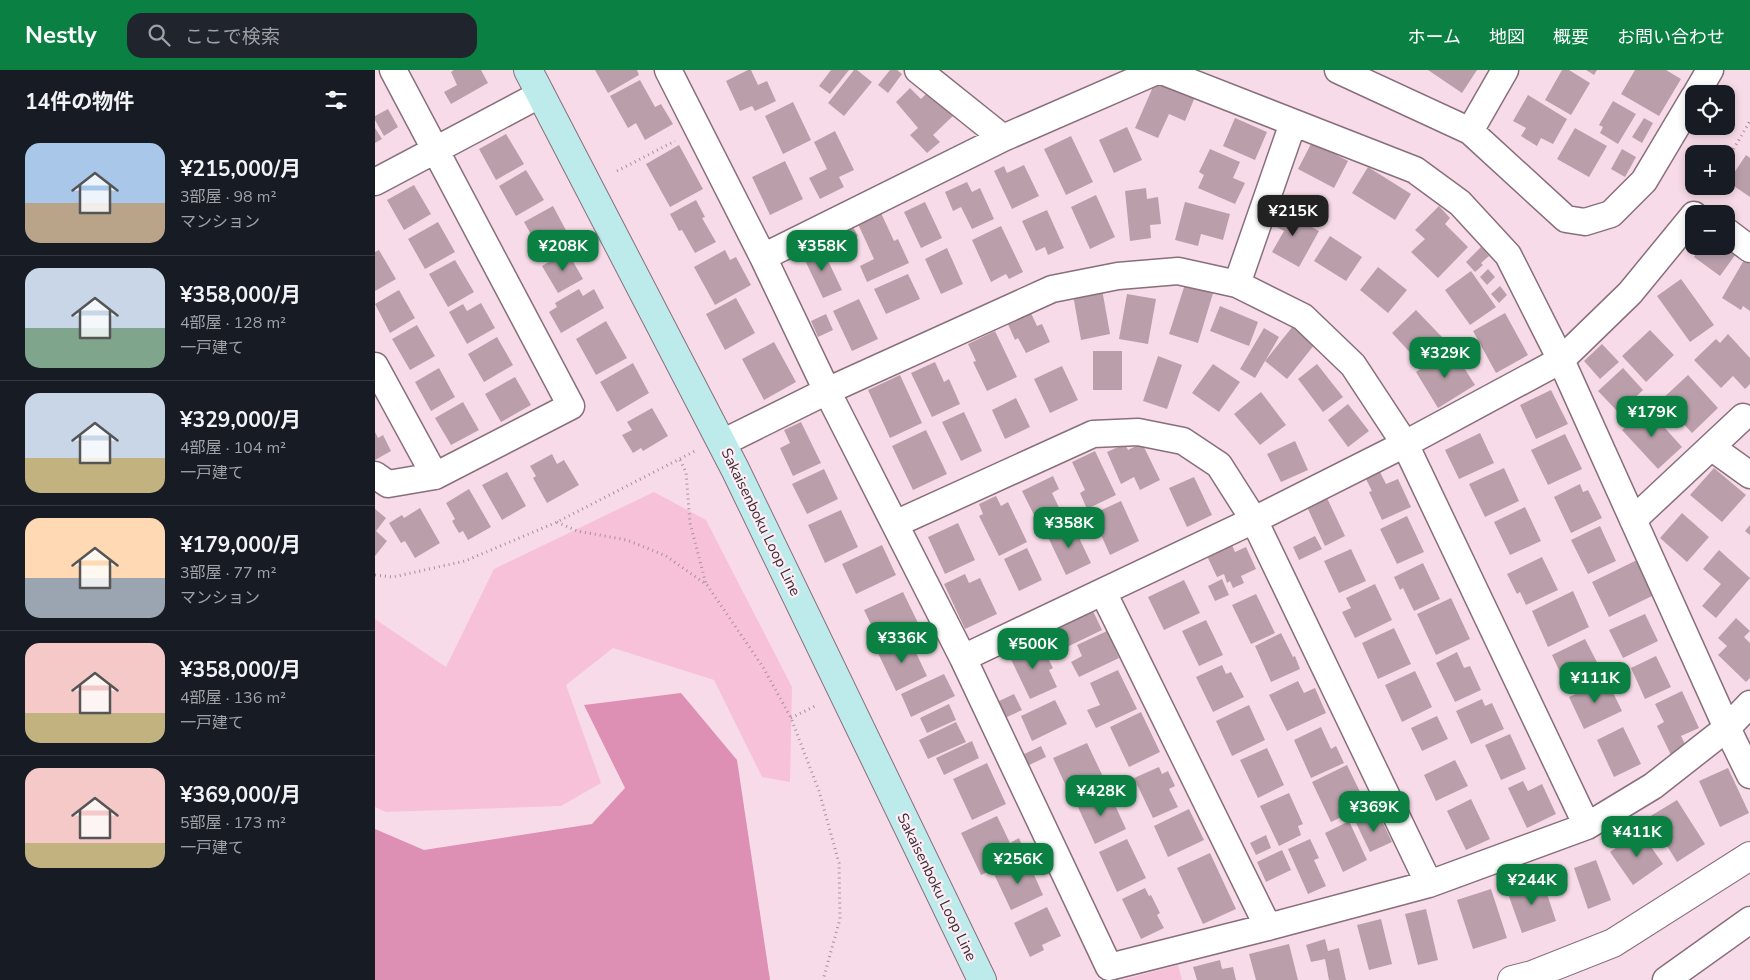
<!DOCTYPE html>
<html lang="ja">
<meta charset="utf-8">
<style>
body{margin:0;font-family:"Nunito Sans","Noto Sans JP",sans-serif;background:#20242c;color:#f1f3f6;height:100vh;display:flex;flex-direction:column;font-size:19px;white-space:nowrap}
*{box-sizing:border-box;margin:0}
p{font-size:16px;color:#9ea1a6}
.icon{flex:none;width:28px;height:28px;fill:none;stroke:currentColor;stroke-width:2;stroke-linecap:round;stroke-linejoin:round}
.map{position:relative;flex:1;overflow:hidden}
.side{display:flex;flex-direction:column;background:#171b24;width:375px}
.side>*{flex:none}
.tools{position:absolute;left:1310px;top:15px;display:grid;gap:10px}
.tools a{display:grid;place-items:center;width:50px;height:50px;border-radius:10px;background:#171b24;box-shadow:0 2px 8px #0003;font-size:25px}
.price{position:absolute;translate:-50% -42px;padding:0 11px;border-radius:10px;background:#0b8043;color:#fff;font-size:16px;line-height:32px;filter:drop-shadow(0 1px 2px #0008)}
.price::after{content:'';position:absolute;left:50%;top:30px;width:15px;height:11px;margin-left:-8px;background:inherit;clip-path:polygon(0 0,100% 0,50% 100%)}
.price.selected{background:#222;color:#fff}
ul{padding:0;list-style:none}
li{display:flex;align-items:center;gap:15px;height:125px;padding:0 25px}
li+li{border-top:1px solid #363941}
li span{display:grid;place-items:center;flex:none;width:140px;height:100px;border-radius:15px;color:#555}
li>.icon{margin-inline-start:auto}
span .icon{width:60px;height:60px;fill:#fffc;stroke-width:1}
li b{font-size:21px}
h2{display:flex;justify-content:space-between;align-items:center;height:60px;padding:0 25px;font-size:21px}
header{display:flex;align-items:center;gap:30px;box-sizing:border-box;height:70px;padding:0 25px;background:#0b8043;color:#fff}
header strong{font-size:24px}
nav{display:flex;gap:28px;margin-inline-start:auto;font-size:18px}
.search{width:350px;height:45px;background:#20242c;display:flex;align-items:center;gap:12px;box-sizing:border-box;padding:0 18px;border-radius:15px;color:#9ea1a6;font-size:19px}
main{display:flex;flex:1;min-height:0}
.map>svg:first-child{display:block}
</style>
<header>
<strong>Nestly</strong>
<div class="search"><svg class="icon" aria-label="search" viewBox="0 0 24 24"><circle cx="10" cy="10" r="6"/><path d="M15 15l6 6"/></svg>ここで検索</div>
<nav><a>ホーム</a><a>地図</a><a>概要</a><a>お問い合わせ</a></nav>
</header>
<main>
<section class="side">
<h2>14件の物件<svg class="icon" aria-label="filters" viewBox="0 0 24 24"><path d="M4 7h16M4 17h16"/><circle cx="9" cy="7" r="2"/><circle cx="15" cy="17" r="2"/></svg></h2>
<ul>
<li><span style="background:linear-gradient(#a9c7e8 60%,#b9a48a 0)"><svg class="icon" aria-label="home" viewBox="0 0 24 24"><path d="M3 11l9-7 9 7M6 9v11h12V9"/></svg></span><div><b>¥215,000/月</b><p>3部屋 · 98 m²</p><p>マンション</p></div></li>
<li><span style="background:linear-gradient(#c9d6e8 60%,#7fa58c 0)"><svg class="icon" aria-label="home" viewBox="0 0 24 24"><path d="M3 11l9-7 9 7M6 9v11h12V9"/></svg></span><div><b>¥358,000/月</b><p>4部屋 · 128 m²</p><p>一戸建て</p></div></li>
<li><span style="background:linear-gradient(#c9d6e8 65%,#c2b280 0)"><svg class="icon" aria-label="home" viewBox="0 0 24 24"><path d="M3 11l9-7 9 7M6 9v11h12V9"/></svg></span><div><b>¥329,000/月</b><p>4部屋 · 104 m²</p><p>一戸建て</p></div></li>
<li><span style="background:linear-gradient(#ffd9b3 60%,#9aa5b1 0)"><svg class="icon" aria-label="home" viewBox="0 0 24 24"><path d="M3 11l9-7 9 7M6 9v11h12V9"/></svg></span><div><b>¥179,000/月</b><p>3部屋 · 77 m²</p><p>マンション</p></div></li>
<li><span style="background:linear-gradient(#f6c9c9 70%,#c2b280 0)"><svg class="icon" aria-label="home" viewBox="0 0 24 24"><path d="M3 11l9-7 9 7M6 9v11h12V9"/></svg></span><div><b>¥358,000/月</b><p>4部屋 · 136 m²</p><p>一戸建て</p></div></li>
<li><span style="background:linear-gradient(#f6c9c9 75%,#c2b280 0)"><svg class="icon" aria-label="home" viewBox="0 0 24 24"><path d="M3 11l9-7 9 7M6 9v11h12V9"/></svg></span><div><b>¥369,000/月</b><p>5部屋 · 173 m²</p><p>一戸建て</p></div></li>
</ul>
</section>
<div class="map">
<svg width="1375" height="910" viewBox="0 0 1375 910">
<rect width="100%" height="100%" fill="#f8dbe8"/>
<path fill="#f8c1da" d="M279,422L331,450L417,617L415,712L387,707L339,610L238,578L191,615L226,713L186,736L11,742L0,737V549L71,597L119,499Z
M803,895L807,910H746Z"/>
<path fill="#dd8fb4" d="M306,623L362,690L395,910H0V759L49,780L217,754L250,718L209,635Z"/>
<path fill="#ba9fab" d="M79,0H106L113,13L76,34L69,22L82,15L76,2Z
M220,0H262L264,5L233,23Z
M373,0H376L383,15L392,11L401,31L380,41L377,36L365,41L351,11Z
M456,0H474L455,24L444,16Z
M479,0H482L497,12L469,46L453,33Z
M515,0H522L527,4L513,23L503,15Z
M1053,0H1102L1087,23Z
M1187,0H1194L1215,13L1196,45L1170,30Z
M1211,0H1222L1219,5Z
M1260,0H1291L1306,9L1284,46L1246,24Z
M265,10L280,37L286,34L298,54L270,70L261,53L253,58L235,26Z
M781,10L820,27L810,51L794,44L783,68L760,58Z
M535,18L546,29L554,21L578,46L558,65L565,72L552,83L535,65L543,58L521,32Z
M1153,25L1192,49L1178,74L1166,68L1162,76L1146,66L1151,58L1138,51Z
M1238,31L1261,44L1243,74L1225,63L1228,57L1224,55Z
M418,32L436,70L408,84L390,46Z
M13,39L23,57L9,66L0,50V46Z
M860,48L892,62L880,90L848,76Z
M1269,48L1278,53L1267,73L1257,67Z
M752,57L767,90L739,103L724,70Z
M0,58L7,69L0,73Z
M1200,58L1232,76L1214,107L1182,89Z
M460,61L479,100L464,107L469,117L445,129L434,108L452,99L439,72Z
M131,64L149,94L121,110L104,79Z
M696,66L718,112L691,125L669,79Z
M937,72L973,91L959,118L923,99Z
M304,75L328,119L295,137L271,94Z
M835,79L865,92L858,108L870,113L860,134L823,118L829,105L824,102Z
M1247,79L1261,87L1250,107L1236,99Z
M1371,85L1375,88V127L1353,112Z
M410,91L428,129L395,145L377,107Z
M649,95L664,126L637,139L619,101L629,96L632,103Z
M993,97L1036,124L1020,150L977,123Z
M151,100L169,130L141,146L124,116Z
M592,112L597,122L605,118L619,149L597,159L586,137L578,141L570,122Z
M39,115L56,144L29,160L12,130Z
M771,118L772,129L783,127L786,154L775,155L776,168L755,171L750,121Z
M721,125L740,167L715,179L696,137Z
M321,130L330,147L327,148L341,172L320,183L307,160L304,161L295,144Z
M550,132L567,168L546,178L529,142Z
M810,132L855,144L848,170L826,164L823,176L800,170Z
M178,136L194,166L166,182L149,152Z
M908,136L923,144L921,148L944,161L924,197L897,182L909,161L898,155Z
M1064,136L1075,148L1070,154L1093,177L1063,208L1036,182L1050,169L1040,160Z
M672,140L689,178L673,185L670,177L661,181L647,151Z
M506,143L519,171L523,169L534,193L492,212L485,196L499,189L483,154Z
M63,152L80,182L50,199L33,169Z
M477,155L483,166L465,175L460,163Z
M626,156L648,202L634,209L631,204L616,212L597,170Z
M955,166L987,187L971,211L939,191Z
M446,176L467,220L448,228L427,184Z
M1326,176H1351L1363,181L1345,206L1319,187Z
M1106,177L1114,186L1106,193L1108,195L1100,202L1091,192Z
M572,178L588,214L566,224L550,189Z
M4,180L21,209L0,221V182Z
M350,180L355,190L361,187L376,215L340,235L319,197Z
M192,181L208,209L183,223L167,196Z
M80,190L99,222L73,237L54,204Z
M1369,190L1375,194V241L1368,236L1366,240L1347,228Z
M1003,197L1032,220L1013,243L985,220Z
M1113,199L1120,207L1112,215L1105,207Z
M1096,201L1121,237L1095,255L1070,220Z
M533,204L545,229L511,244L499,219Z
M1306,209L1339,255L1315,272L1282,226Z
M811,211L839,220L823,273L794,264Z
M1125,216L1132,225L1124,233L1116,224Z
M204,219L208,226L219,219L229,238L186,263L174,242L182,237L180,233Z
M727,219L735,264L706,270L698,225Z
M24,220L40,248L15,263L0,234Z
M752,224L781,229L773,274L744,269Z
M361,228L380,263L350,280L331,244Z
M484,229L503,269L477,281L458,241Z
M106,233L120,258L92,274L74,242L88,234L92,241Z
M845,236L883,252L874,276L835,261Z
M1041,240L1067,267L1042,290L1017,263Z
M655,241L662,256L667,254L675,272L651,283L643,268L640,270L632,252Z
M1130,243L1153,285L1121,303L1098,261Z
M451,244L458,260L443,267L436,251Z
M231,251L252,288L221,305L201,269Z
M42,255L60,286L35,300L17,269Z
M918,256L940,274L912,309L890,291L880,308L865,299L889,258L904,267L890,291Z
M1275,260L1299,285L1271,312L1247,286Z
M620,261L642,307L612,321L598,292L601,291L593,274Z
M1353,264L1375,288V314L1370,319L1358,306L1346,318L1319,290L1341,269L1345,273Z
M122,267L138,295L109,312L93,284Z
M399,272L421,312L389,330L367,289Z
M1227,274L1244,292L1225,309L1209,291Z
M1077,279L1100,315L1063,338L1041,302Z
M718,281H747V320H718Z
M783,286L807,295L792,339L768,331Z
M560,292L569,312L574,309L585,334L557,347L536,303Z
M258,293L274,323L242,342L225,312Z
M838,294L865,312L844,342L817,323Z
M942,294L968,327L948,342L923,309Z
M687,296L703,330L675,343L659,309Z
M64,298L80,327L56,341L40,312Z
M1248,298L1268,320L1244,343L1223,321Z
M525,305L547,353L515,368L493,320Z
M1313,305L1343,338L1317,363L1286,330Z
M140,307L156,335L126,352L110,324Z
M1176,320L1193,354L1161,369L1145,335Z
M886,322L911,355L885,375L859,344Z
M641,328L655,357L630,369L617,340Z
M88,332L104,360L76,375L60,348Z
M973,334L994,361L973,377L953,350Z
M1271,337L1307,377L1283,399L1247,360Z
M277,338L293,366L268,381L266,378L258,383L247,365L257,360L252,352Z
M589,342L607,381L586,391L567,352Z
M426,352L446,393L418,406L405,378L415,373L409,360Z
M551,360L572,404L538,420L517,376Z
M0,362L3,368L8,365L16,381L0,390Z
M1105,363L1119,393L1084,409L1070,380Z
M1190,364L1207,399L1173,415L1156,380Z
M920,371L933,400L906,412L892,384Z
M767,373L785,410L765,420L759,407L746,414L732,382L750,374L753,380Z
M720,381L741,425L712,439L705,423L710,420L697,392Z
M177,384L182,394L189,390L204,415L172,433L158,408L161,406L155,396Z
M1129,398L1144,431L1110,447L1094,414Z
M1339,398L1371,425L1347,452L1315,425Z
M449,399L463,429L432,444L417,414Z
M132,402L151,436L127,450L107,415Z
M1005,402L1011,414L1023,409L1036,437L1007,450L994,422L997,421L991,409Z
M678,406L684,419L677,423L691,452L668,463L647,421Z
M819,407L837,445L812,457L794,418Z
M1205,414L1208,422L1213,420L1227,448L1196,463L1179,427Z
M94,419L116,457L93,470L88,461L84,463L77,451L80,449L71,433Z
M621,426L626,436L633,432L652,472L624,486L604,446L608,444L604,434Z
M952,428L970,466L950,476L932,437Z
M746,431L764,471L735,485L722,456L727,454L722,442Z
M1150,437L1166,471L1135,485L1119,452Z
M45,438L65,473L40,488L30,471L26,473L14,453L27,445L29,448Z
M0,439L11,448L1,461L12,471L0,486Z
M466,440L483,477L450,493L433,455Z
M1307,443L1334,467L1312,492L1285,468Z
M1032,446L1049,482L1022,494L1005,459Z
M583,453L600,490L570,504L553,467Z
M697,453L716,493L691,505L672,465Z
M1375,455V465L1370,461Z
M1225,456L1241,491L1213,504L1196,470Z
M940,466L947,479L924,490L918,477Z
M507,475L521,505L481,524L467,494Z
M857,475L860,482L871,477L881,499L866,506L869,513L858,518L855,511L852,513L849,504L842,507L832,486Z
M652,478L667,510L644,521L629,489Z
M976,479L991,511L964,523L949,491Z
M1344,480L1375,508L1341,548L1327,536L1346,514L1328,499Z
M1167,487L1183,520L1151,535L1145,522L1142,524L1132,504Z
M1264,489L1281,524L1234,547L1217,512Z
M1048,493L1065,529L1039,541L1028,518L1025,520L1019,507Z
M590,504L594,513L605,508L622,544L590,559L569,514Z
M847,509L854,525L840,531L833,516Z
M809,510L825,543L789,560L773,527Z
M1000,514L1017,550L980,568L967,542L976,538L971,528Z
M1198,521L1214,557L1173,577L1157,541Z
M528,522L544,555L505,573L489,540Z
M881,524L900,563L876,574L857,535Z
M1076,528L1095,569L1061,585L1042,544Z
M718,541L727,560L692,577L682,557Z
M1270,544L1283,571L1248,588L1234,560Z
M1361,548L1375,561L1369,567L1375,573V608L1371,612L1343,585L1352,576L1343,568Z
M831,550L848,585L824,596L807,561Z
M1019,558L1036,594L1003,609L987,573Z
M732,561L744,588L704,607L696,592L707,586L702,575Z
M906,563L918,587L920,586L925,599L896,612L880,576Z
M534,568L552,606L521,621L503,583Z
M1210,569L1224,596L1190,613L1177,585Z
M660,571L669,589L673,588L678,598L674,600L682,617L655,629L633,583Z
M1082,582L1089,598L1095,596L1106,620L1080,632L1061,593Z
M1281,586L1296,617L1270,629L1256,598Z
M847,595L851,604L856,602L869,627L838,642L821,607Z
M743,600L762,639L721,658L712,640L725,635L715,613Z
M1040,601L1057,637L1027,652L1010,615Z
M569,604L580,626L536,647L526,624Z
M1232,610L1247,641L1209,659L1194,627Z
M923,611L929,623L940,618L951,643L912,661L894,625Z
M1307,621L1324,658L1306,666L1312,678L1296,685L1282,656L1289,652L1280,634Z
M639,624L647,640L630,648L622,632Z
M1107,629L1110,636L1117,633L1129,659L1096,674L1081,641Z
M680,630L692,654L657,671L646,646Z
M574,634L581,650L552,663L545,648Z
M874,635L890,670L857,686L841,651Z
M766,642L785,682L754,697L735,657Z
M1062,646L1073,669L1047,681L1036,658Z
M581,652L591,672L553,689L544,670Z
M946,657L956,679L961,676L969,693L936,708L919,670Z
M1248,657L1266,694L1239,707L1222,670Z
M1135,664L1151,699L1126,710L1110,675Z
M597,671L604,688L569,705L561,688Z
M712,673L731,713L697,729L678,688Z
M666,676L671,687L650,697L645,686Z
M892,678L909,715L883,728L865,690Z
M1080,690L1093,716L1061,731L1049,705Z
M612,693L631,734L597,750L578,709Z
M972,695L988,728L972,736L975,743L956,752L937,712Z
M784,697L787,704L793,701L800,716L794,719L803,737L778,748L759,708Z
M1353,698L1374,743L1345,757L1324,711Z
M1148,711L1153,721L1167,714L1181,744L1152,758L1133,718Z
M733,720L751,759L720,774L702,735Z
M914,723L928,754L923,756L926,765L904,776L885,736Z
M1096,729L1115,769L1091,780L1072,741Z
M1302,730L1330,774L1302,792L1274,747Z
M814,739L829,770L793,787L779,756Z
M1003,743L1017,772L995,782L981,753Z
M622,746L635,773L644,768L651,784L606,805L586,763Z
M974,751L992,790L968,802L950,763Z
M1265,761L1288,794L1258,815L1235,782Z
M891,765L896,778L881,785L875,773Z
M752,769L771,808L742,822L724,782Z
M935,769L944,788L939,790L951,816L933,824L913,779Z
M907,780L916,800L891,812L882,792Z
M835,783L861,839L828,854L802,798Z
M644,790L650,803L657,800L668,825L636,840L618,802Z
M1221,790L1236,830L1213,839L1199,798Z
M1167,809L1181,851L1147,863L1132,821Z
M770,818L774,826L776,825L785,843L782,845L789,858L766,869L747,829Z
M1116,819L1132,868L1098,879L1082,830Z
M672,837L686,866L667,875L669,880L655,887L639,853Z
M1051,839L1063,890L1043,895L1030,844Z
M1006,849L1017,894L994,900L982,855Z
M950,869L953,881L964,878L971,910H954L950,889L936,892L931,875Z
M914,874L923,910H881L874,884Z
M845,890L847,899L858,897L861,910H822L818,897Z"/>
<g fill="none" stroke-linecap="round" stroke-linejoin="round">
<defs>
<path id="minor" d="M293,0L388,187L452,321L588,588L734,897L893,857L1054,814L1212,756L1278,716L1352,658L1375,634
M543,0L628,68
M963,0L1095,61L1191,149L1210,152L1236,144L1269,111L1319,27
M1321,24L1335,0
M1095,61L1130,0
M0,112L166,24
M1351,161L1375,179
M388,187L628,68L784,0L1040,100L1085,133L1133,185L1186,290L1352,658L1375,705
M862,214L918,53
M0,296L60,406
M347,373L452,321L677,219L743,206L803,201L862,214L928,247L978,295L1030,374L1212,756
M1336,377L1375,405
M0,405L13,414L60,406L196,336L18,0
M1258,450L1368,347
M520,454L718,364L763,362L808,371L844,395L879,450L1054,814
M728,522L893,857
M588,588L879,450L1030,374L1186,290L1255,223L1319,145
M1291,910L1375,850"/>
<path id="tertiary" d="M1137,910L1157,905L1238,873L1375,786"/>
<path id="secondary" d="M153,0L360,399L607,910"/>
</defs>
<use href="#minor" stroke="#886f7a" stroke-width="29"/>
<use href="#tertiary" stroke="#886f7a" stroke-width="30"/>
<use href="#secondary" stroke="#886f7a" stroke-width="30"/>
<path stroke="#a6909a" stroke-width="3" stroke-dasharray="1 4" stroke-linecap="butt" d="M1351,92L1375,51
M242,101L300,71
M1332,124L1337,116
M305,390L311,402L315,453L331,514
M182,452L202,461L252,470L291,486L332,515L388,597L416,648L444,721L464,793L465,849L448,910
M0,505L18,507L90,491L182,452L320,381
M416,648L440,636"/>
<use href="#minor" stroke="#fff" stroke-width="26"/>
<use href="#tertiary" stroke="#fff" stroke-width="28"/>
<use href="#secondary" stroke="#bdebec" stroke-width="28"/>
</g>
<g text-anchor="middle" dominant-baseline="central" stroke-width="4.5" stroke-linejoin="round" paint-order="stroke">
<g font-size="15" fill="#382d32" stroke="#feecf4">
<text transform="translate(386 452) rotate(64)">Sakaisenboku Loop Line</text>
<text transform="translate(562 817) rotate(64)">Sakaisenboku Loop Line</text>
</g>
</g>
</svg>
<div class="tools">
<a><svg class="icon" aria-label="locate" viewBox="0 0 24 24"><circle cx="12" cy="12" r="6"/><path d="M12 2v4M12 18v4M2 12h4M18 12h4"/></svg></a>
<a>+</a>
<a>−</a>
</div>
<b class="price selected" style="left:918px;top:167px">¥215K</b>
<b class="price" style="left:188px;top:202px">¥208K</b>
<b class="price" style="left:447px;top:202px">¥358K</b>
<b class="price" style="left:1070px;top:309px">¥329K</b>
<b class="price" style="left:1277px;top:368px">¥179K</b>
<b class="price" style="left:694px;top:479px">¥358K</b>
<b class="price" style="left:527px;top:594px">¥336K</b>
<b class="price" style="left:658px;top:600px">¥500K</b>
<b class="price" style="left:1220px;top:634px">¥111K</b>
<b class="price" style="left:726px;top:747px">¥428K</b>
<b class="price" style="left:999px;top:763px">¥369K</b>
<b class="price" style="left:1262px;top:788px">¥411K</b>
<b class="price" style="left:643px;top:815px">¥256K</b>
<b class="price" style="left:1157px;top:836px">¥244K</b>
</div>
</main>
